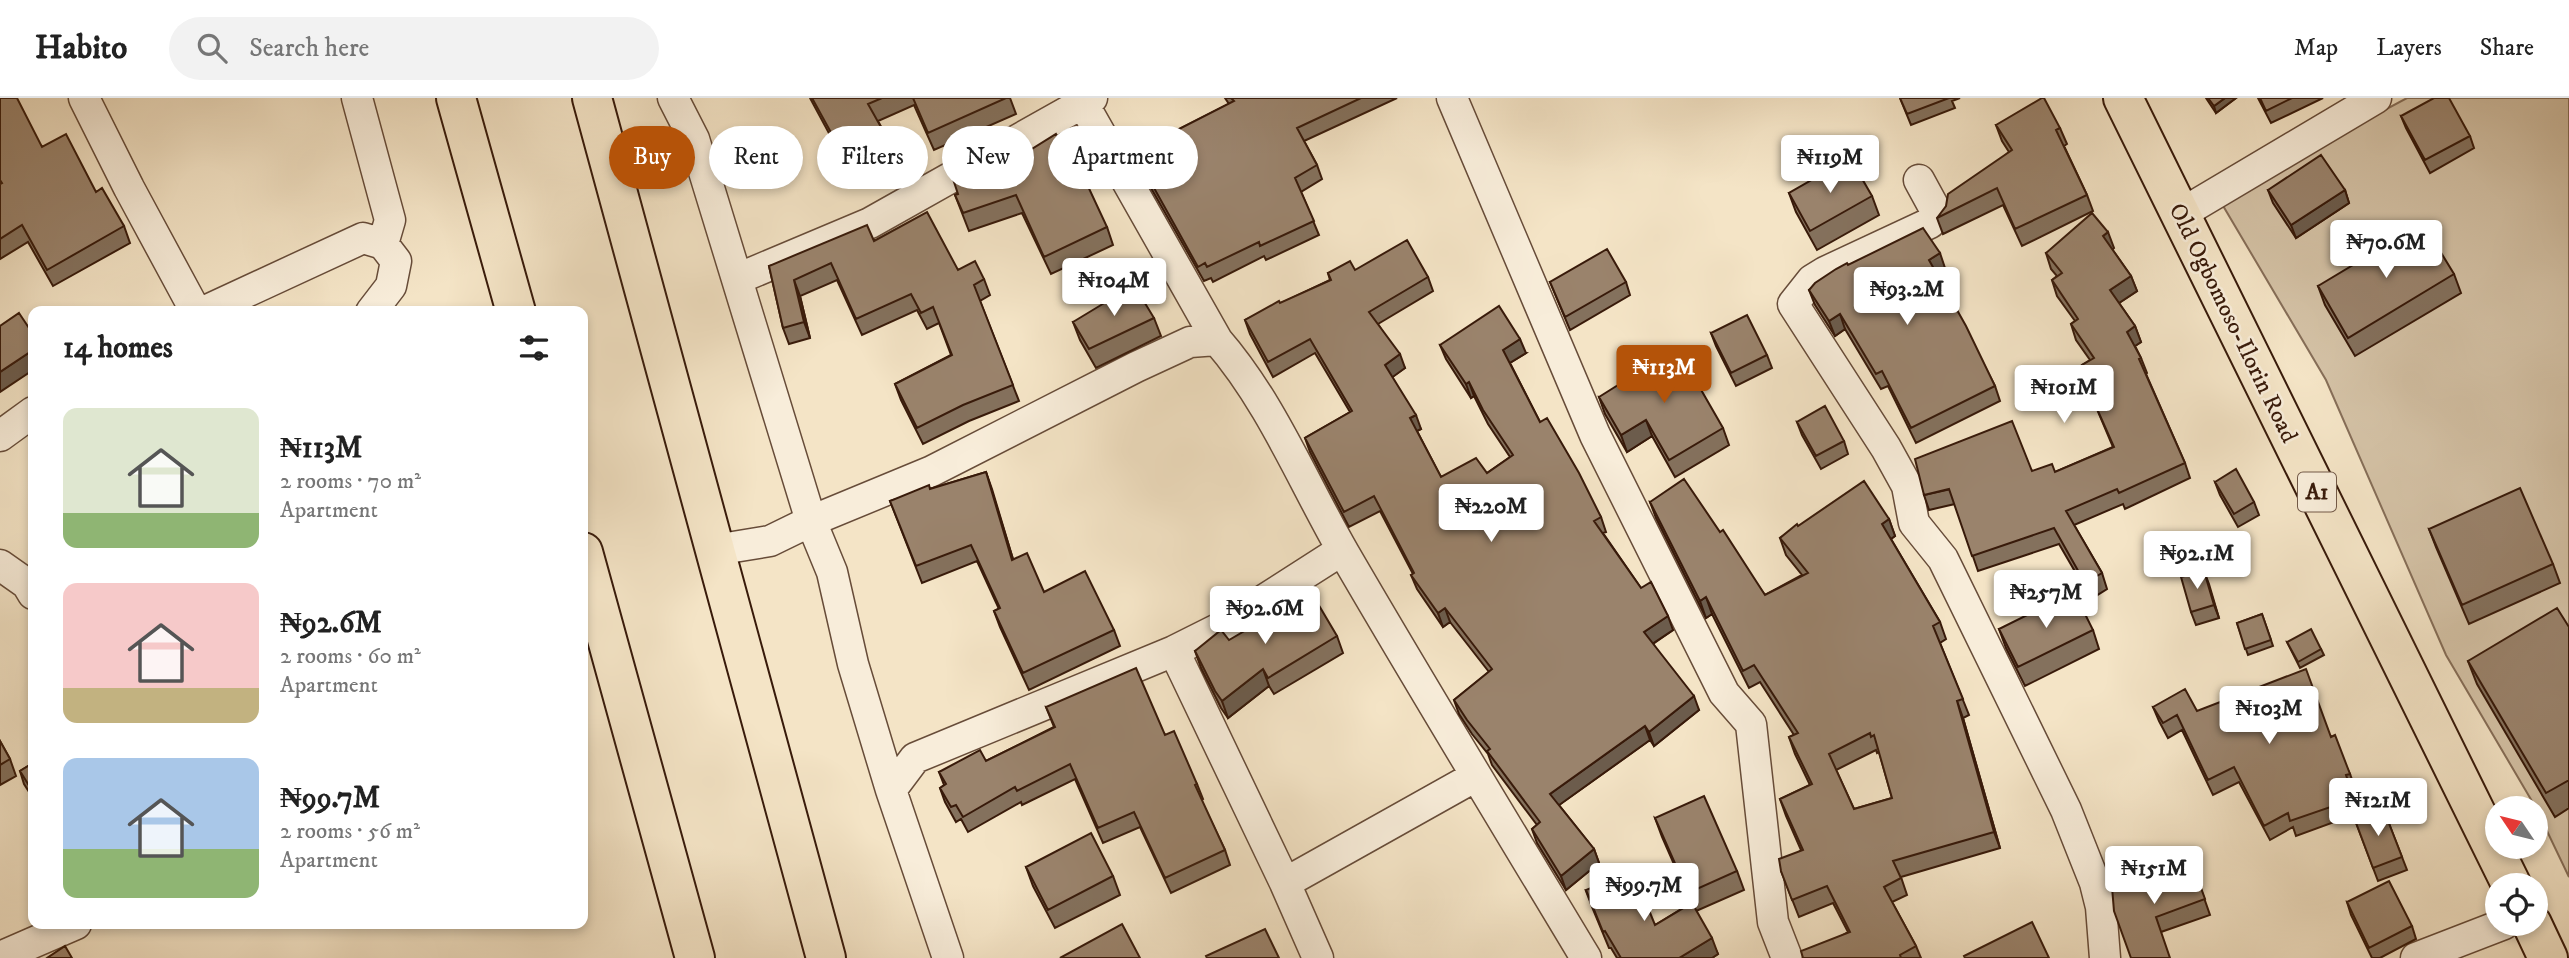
<!DOCTYPE html>
<meta charset="utf-8">
<style>
body{margin:0;font-family:"IM FELL DW Pica",serif;background:#f2f2f2;color:#222;height:100vh;display:flex;flex-direction:column;font-size:26px;white-space:nowrap}
*{box-sizing:border-box;margin:0}
p{font-size:23px;color:#767676}
.icon{flex:none;width:38px;height:38px;fill:none;stroke:currentColor;stroke-width:2;stroke-linecap:round;stroke-linejoin:round}
.map{position:relative;flex:1;overflow:hidden}
.drawer{position:absolute;left:28px;top:208px;width:560px;height:623px;display:flex;flex-direction:column;background:#fff;border-radius:14px;box-shadow:0 4px 10px #0003}
.drawer>*{flex:none}
.guide{position:absolute;left:609px;top:28px;width:665px;height:63px;display:flex;gap:14px}
.needle{width:46px;rotate:305deg}
.tools{position:absolute;left:2485px;top:698px;display:grid;gap:14px}
.tools a{display:grid;place-items:center;width:63px;height:63px;border-radius:50%;background:#fff;box-shadow:0 4px 10px #0003;font-size:35px}
.price{position:absolute;translate:-50% -60px;padding:0 16px;border-radius:7px;background:#fff;color:#222;font-size:23px;line-height:46px;filter:drop-shadow(0 2px 4px #0008)}
.price::after{content:'';position:absolute;left:50%;top:42px;width:21px;height:16px;margin-left:-10px;background:inherit;clip-path:polygon(0 0,100% 0,50% 100%)}
.price.active{background:#b45309;color:#fff}
ul{padding:0;list-style:none}
li{display:flex;align-items:center;gap:21px;height:175px;padding:0 35px}
li span{display:grid;place-items:center;flex:none;width:196px;height:140px;border-radius:14px;color:#555}
li>.icon{margin-inline-start:auto}
span .icon{width:84px;height:84px;fill:#fffc;stroke-width:1}
li b{font-size:30px}
h2{display:flex;justify-content:space-between;align-items:center;height:84px;padding:0 35px;font-size:30px}
.tag{padding:0 24px;border-radius:32px;background:#fff;box-shadow:0 4px 10px #0003;font-size:24px;line-height:63px}
.tag.active{background:#b45309;color:#fff}
header{display:flex;align-items:center;gap:42px;box-sizing:border-box;height:98px;padding:0 35px;background:#fff;border-bottom:2px solid #e0e0e0}
header strong{font-size:33px}
nav{display:flex;gap:38px;margin-inline-start:auto;font-size:24px}
.search{width:490px;height:63px;background:#f2f2f2;display:flex;align-items:center;gap:18px;box-sizing:border-box;padding:0 24px;border-radius:38px;color:#767676;font-size:26px}
.map>svg:first-child{display:block}
</style>
<header>
<strong>Habito</strong>
<div class="search"><svg class="icon" aria-label="search" viewBox="0 0 24 24"><circle cx="10" cy="10" r="6"/><path d="M15 15l6 6"/></svg>Search here</div>
<nav><a>Map</a><a>Layers</a><a>Share</a></nav>
</header>
<div class="map">
<svg width="2569" height="860" viewBox="0 0 2569 860">
<rect width="100%" height="100%" fill="#f4e4c6"/>
<filter id="stains"><feTurbulence type="fractalNoise" baseFrequency=".00286" numOctaves="4"/><feColorMatrix values="0 0 0 0 .2 0 0 0 0 .09 0 0 0 0 .02 0 0 0 .5 -.17"/></filter>
<radialGradient id="worn" r=".72"><stop offset=".6" stop-color="#630" stop-opacity="0"/><stop offset="1" stop-color="#630" stop-opacity=".3"/></radialGradient>
<path fill="#d4c2a6" stroke="#866e58" stroke-width="2" d="M2407,0H2569V779L2536,710L2446,557L2326,282L2222,106L2319,47Z"/>
<g fill="none" stroke-linecap="round" stroke-linejoin="round">
<defs>
<path id="minor" d="M84,0L129,90L196,214
M357,0L390,122L383,146
M673,0L694,41L811,423L832,474L853,566L891,692L948,860
M1080,0L1217,242C1271,304 1303,384 1344,455C1423,591 1505,725 1586,860
M1452,0L1595,337L1724,595L1751,626L1773,824L1787,860
M1919,82L1937,115L1930,125L1825,174L1812,182L1793,206L1886,350L1907,388L1914,425L1943,461L2066,712L2095,785L2101,809L2105,860
M2179,117L2376,0
M737,181L870,125L1092,0
M203,214L363,140L383,146L396,163L391,188L371,214
M0,338L33,314
M715,452L770,443L811,423L932,373L1136,269L1190,244L1217,242
M0,467L27,486L33,496
M1174,553L1285,785L1318,860
M891,692L915,660L1174,553L1220,530L1342,452
M1285,785L1476,678
M0,859L76,826
M2416,860L2504,826"/>
<path id="highway" d="M456,0L516,214
M592,0L826,860
M2123,0L2512,788
M583,454L695,860
M2532,826L2548,860"/>
</defs>
<use href="#minor" stroke="#674c39" stroke-width="33"/>
<use href="#highway" stroke="#381a0a" stroke-width="42"/>
<use href="#minor" stroke="#f8edda" stroke-width="30"/>
<use href="#highway" stroke="#f4e4c6" stroke-width="38"/>
</g>
<path fill="#84715d" stroke="#381a0a" stroke-width="2" fill-rule="evenodd" d="M0,0L42,49L96,94L124,128L130,145L53,188L28,144L0,161Z
M810,0H1010L1016,16L934,52L914,7L878,23L886,38L892,56L852,78Z
M1225,0H1397L1304,43L1317,67L1322,81L1301,94L1319,137L1266,162L1264,158L1213,184L1211,180L1204,183L1139,69L1134,54L1229,6Z
M1900,0H1960L1952,3L1955,10L1911,27Z
M2206,0H2236L2216,15Z
M2258,0H2323L2271,25Z
M2401,18L2470,38L2474,50L2430,75L2406,30Z
M1996,27L2060,30L2067,46L2064,48L2087,97L2093,113L2022,148L2003,107L1943,136L1937,120L2009,54L2002,43Z
M995,74L1107,129L1113,147L1051,176L1022,115L969,133L955,97Z
M2268,92H2345L2349,105L2296,140L2273,105Z
M1789,95L1872,98L1879,117L1817,152L1796,114Z
M874,143L984,181L990,197L980,203L1019,303L969,323L923,346L901,302L895,286L951,257L939,225L927,231L917,212L862,237L837,182L800,198L810,240L789,246L783,230L769,168Z
M2114,150L2112,151L2131,178L2137,193L2119,205L2135,228L2141,244L2135,248L2141,260L2147,275L2146,276L2185,365L2190,380L2125,411L2123,406L2074,427L2102,475L2107,491L2091,501L2059,446L1978,473L1955,406L1929,412L1924,397L2032,373L2055,374L2113,349L2094,304L2099,302L2088,282L2082,267L2090,262L2076,242L2071,226L2075,223L2057,198L2052,182L2057,178L2051,171L2046,155Z
M1848,167L1945,170L1937,176L1995,288L2000,303L1916,345L1888,288L1881,291L1845,231L1835,238L1815,207L1809,192Z
M1355,172L1428,179L1433,193L1378,226L1405,270L1392,279L1421,331L1417,333L1441,379L1487,375L1510,359L1488,326L1474,298L1471,300L1446,261L1440,247L1526,255L1510,265L1540,324L1601,419L1606,434L1603,435L1641,490L1673,532L1653,546L1699,612L1654,648L1650,642L1559,707L1594,751L1599,765L1566,792L1537,745L1532,731L1537,727L1492,667L1488,656L1472,636L1459,616L1454,602L1489,574L1450,524L1443,529L1417,491L1411,477L1413,476L1380,413L1349,429L1310,354L1305,340L1350,314L1315,255L1273,279L1250,236L1245,222L1330,182L1328,175Z
M2454,176L2461,195L2355,258L2325,207L2318,188Z
M1550,184H1626L1630,197L1570,232Z
M1154,220L1161,238L1096,270L1080,242L1073,224Z
M1711,235L1767,257L1772,270L1736,288L1716,248Z
M1599,299L1723,330L1729,347L1675,379L1652,338L1627,354L1605,316Z
M1797,324L1844,343L1848,356L1821,371L1802,337Z
M986,374L1013,461L1044,494L1114,532L1120,548L1029,592L1000,529L994,513L999,511L977,463L922,485L890,403Z
M2215,384L2254,404L2259,417L2238,429L2220,397Z
M1650,404L1720,434L1765,497L1802,477L1786,457L1780,440L1798,428L1889,421L1895,438L1891,441L1940,524L1946,541L1940,545L1969,617L1963,620L2000,750L1901,779L1907,797L1892,804L1916,848L1921,860H1803L1848,834L1833,805L1799,819L1781,773L1801,752L1786,718L1780,701L1810,687L1795,656L1789,639L1794,637L1760,584L1749,590L1712,516L1706,520L1656,420ZM1876,652L1877,655L1879,654L1892,700L1854,711L1836,672Z
M2429,431L2553,466L2560,485L2469,526L2436,449Z
M2204,473L2219,520L2196,527L2191,514Z
M2262,516L2273,548L2248,557L2237,525Z
M2569,529V710L2555,719L2477,586L2468,563Z
M1999,531L2093,532L2099,551L2025,588L2006,550Z
M1337,538L1343,555L1274,596L1269,588L1228,620L1221,610L1201,570L1195,553L1229,542Z
M2287,544L2321,551L2324,557L2300,570Z
M1046,609L1165,637L1197,686L1203,701L1201,702L1225,752L1230,767L1171,795L1140,729L1103,745L1075,681L1022,707L1021,704L968,734L961,721L956,724L945,704L940,690L944,687L939,674L986,663L1054,629Z
M2153,609L2197,613L2331,639L2350,676L2355,690L2351,692L2359,715L2296,738L2293,729L2270,742L2239,684L2213,697L2182,632L2168,640L2159,623Z
M0,643L10,661L16,678L0,687Z
M33,665V700L24,686L20,673Z
M2383,710L2407,772L2378,783L2355,722Z
M1655,720L1737,773L1744,792L1696,813L1718,856L1712,860H1617L1611,850H1609L1592,809L1586,793L1655,827L1691,805L1662,739Z
M2190,760L2210,817L2161,834L2131,860Z
M1026,769L1113,778L1120,797L1055,830L1033,788Z
M2347,804L2412,828L2416,841L2380,860H2372L2351,817Z"/>
<path fill="#6c5c4c" stroke="#381a0a" stroke-width="2" d="M2225,0H2236L2216,15L2214,8Z
M2345,92L2349,105L2296,140L2291,127Z
M2108,134L2114,150L2109,154L2103,138Z
M1940,155L1945,170L1935,177L1929,162Z
M2131,178L2137,193L2116,207L2110,192Z
M794,182L800,198L810,240L804,224Z
M1840,216L1845,231L1835,238L1829,223Z
M2135,228L2141,244L2132,250L2127,234Z
M1520,241L1526,255L1508,266L1503,252Z
M33,252V272L0,294V274Z
M1400,256L1405,270L1390,281L1385,267Z
M1469,284L1474,298L1471,300L1466,286Z
M1416,317L1421,331L1415,334L1410,320Z
M1646,322L1652,338L1627,354L1621,337Z
M986,374L992,391L1018,478L1012,462Z
M1889,421L1895,438L1888,443L1882,426Z
M2204,473L2209,486L2219,520L2214,507Z
M1706,499L1712,516L1706,520L1700,503Z
M1445,510L1450,524L1443,529L1438,515Z
M1668,518L1673,532L1649,548L1644,534Z
M1263,571L1269,588L1228,620L1222,603Z
M1694,598L1699,612L1654,648L1649,634Z
M1957,603L1963,620L2000,750L1994,734Z
M1645,628L1650,642L1555,710L1550,696Z
M1594,751L1599,765L1566,792L1561,778Z
M1712,840L1718,856L1712,860H1679Z"/>
<path fill="#9a836c" stroke="#381a0a" stroke-width="2" fill-rule="evenodd" d="M0,0H17L42,49L66,36L96,94L102,90L124,128L47,172L22,127L0,141V86L2,85L0,82Z
M812,0H882L868,6L886,38L845,60Z
M913,0H1006L928,35Z
M1231,0H1361L1297,30L1317,67L1295,80L1314,123L1260,148L1259,144L1207,169L1205,165L1198,169L1134,54L1234,3Z
M1900,0H1949L1907,16Z
M2042,0H2044L2060,30L2056,32L2087,97L2015,131L1997,90L1937,120L1946,108L1948,96L2012,52L1996,27Z
M2208,0H2225L2214,8Z
M2260,0H2292L2266,13Z
M2434,0H2449L2470,38L2425,62L2401,18Z
M1056,36L1086,84L1107,129L1044,159L1016,97L963,115L955,97L958,96L952,78L966,70L991,61L995,74Z
M2321,57L2345,92L2291,127L2268,92Z
M1850,60L1872,98L1810,133L1789,95Z
M927,114L958,172L975,163L984,181L974,187L1013,287L963,307L917,330L895,286L952,257L933,209L921,215L911,196L856,221L831,165L794,182L804,224L783,230L769,168L867,127L874,143Z
M2092,115L2108,134L2103,138L2131,178L2110,192L2135,228L2127,234L2141,260L2139,261L2185,365L2119,395L2117,391L2066,413L2102,475L2085,485L2054,430L1972,458L1949,391L1924,397L1915,361L2012,323L2032,373L2052,366L2055,374L2114,349L2094,304L2102,301L2082,267L2094,260L2071,226L2078,221L2052,182L2062,175L2046,155Z
M2423,125L2454,176L2348,240L2318,188Z
M1923,130L1940,155L1929,162L1966,228L1995,288L1911,330L1882,273L1876,276L1840,216L1829,223L1809,192L1815,185L1836,171L1847,165L1848,167Z
M1407,142L1428,179L1369,214L1400,256L1385,267L1416,317L1410,320L1441,379L1476,360L1487,375L1513,357L1483,312L1469,284L1466,286L1440,247L1499,208L1520,241L1503,252L1540,324L1547,320L1579,375L1601,419L1594,423L1641,490L1651,484L1668,518L1644,534L1694,598L1649,634L1645,628L1550,696L1594,751L1561,778L1532,731L1540,724L1487,653L1490,651L1467,622L1454,602L1492,571L1445,510L1438,515L1411,477L1414,475L1374,398L1344,414L1305,340L1352,313L1310,241L1268,264L1245,222L1279,203L1280,205L1331,182L1328,175L1350,163L1355,172Z
M1607,151L1626,184L1565,219L1550,184Z
M1134,187L1154,220L1089,251L1073,224Z
M19,215L33,236V252L0,274V228Z
M1747,217L1767,257L1731,275L1711,235Z
M1677,250L1723,330L1669,362L1646,322L1621,337L1599,299Z
M1825,308L1844,343L1816,358L1797,324Z
M2236,371L2254,404L2234,416L2215,384Z
M986,374L1012,462L1027,455L1044,494L1085,473L1114,532L1023,575L994,513L1000,510L971,447L916,468L890,403L929,387L930,391Z
M1684,381L1720,434L1723,432L1765,497L1808,475L1780,440L1797,426L1798,428L1864,383L1889,421L1882,426L1940,524L1933,528L1963,601L1957,603L1994,734L1893,763L1901,780L1884,789L1916,848L1900,857L1901,860H1803L1801,853L1850,834L1827,788L1792,802L1781,773L1779,761L1803,752L1780,701L1812,686L1789,639L1798,635L1754,567L1743,573L1706,499L1700,503L1650,404ZM1870,635L1871,639L1874,637L1892,700L1854,711L1829,656Z
M2520,390L2553,466L2462,507L2429,431Z
M2204,473L2214,507L2191,514L2181,479Z
M1311,494L1337,538L1268,580L1263,571L1222,603L1215,593L1195,553L1221,532L1229,542Z
M2074,494L2093,532L2018,569L1999,531Z
M2557,510L2569,529V682L2546,695L2468,563Z
M2262,516L2271,542L2245,551L2237,525Z
M2311,531L2321,551L2298,564L2287,544Z
M1136,570L1165,637L1174,633L1197,686L1195,687L1225,752L1165,780L1134,714L1098,730L1070,666L1017,693L1015,689L963,719L956,707L951,709L940,690L946,686L939,674L980,652L986,663L1055,629L1046,609Z
M2306,571L2331,639L2335,637L2350,676L2346,677L2354,701L2290,723L2288,715L2264,728L2234,669L2208,682L2177,617L2163,625L2153,609L2185,591L2197,613Z
M0,643L10,661L0,667Z
M33,665V694L20,673Z
M1704,698L1737,773L1688,795L1655,720Z
M2383,710L2402,759L2373,770L2355,722Z
M1091,735L1113,778L1048,812L1026,769Z
M2190,760L2205,801L2156,819L2170,860H2131L2114,813L2112,789Z
M1633,773L1655,827L1692,805L1712,840L1679,860H1621L1605,833L1603,834L1586,792Z
M2389,783L2412,828L2369,850L2347,804Z
M2032,824L2049,860H1965L1964,858Z
M1122,826L1140,860H1060Z
M1265,831L1279,860H1207L1206,858Z
M65,848L72,860H47Z"/>
<g text-anchor="middle" dominant-baseline="central" stroke-width="5" stroke-linejoin="round" paint-order="stroke">
<rect fill="#f8edda" stroke="#725948" stroke-width="2" x="2298" y="374.5" width="38" height="39" rx="5"/>
<g font-size="23" font-weight="bold" fill="#381a0a">
<text x="2317" y="394">A1</text>
</g>
<g font-size="24" fill="#381a0a" stroke="#f8edda">
<text transform="translate(2233 225) rotate(64)">Old Ogbomoso-Ilorin Road</text>
</g>
</g>
<rect width="100%" height="100%" filter="url(#stains)"/>
<rect width="100%" height="100%" fill="url(#worn)"/>
</svg>
<div class="tools">
<a><svg class="needle" viewBox="-14 -14 28 28"><path d="M0-13l5 13h-10z" fill="#e53935"/><path d="M0 13l5-13h-10z" fill="#767676"/></svg></a>
<a><svg class="icon" aria-label="locate" viewBox="0 0 24 24"><circle cx="12" cy="12" r="6"/><path d="M12 2v4M12 18v4M2 12h4M18 12h4"/></svg></a>
</div>
<b class="price" style="left:1830px;top:97px">₦119M</b>
<b class="price" style="left:2386px;top:182px">₦70.6M</b>
<b class="price" style="left:1114px;top:220px">₦104M</b>
<b class="price" style="left:1907px;top:229px">₦93.2M</b>
<b class="price active" style="left:1664px;top:307px">₦113M</b>
<b class="price" style="left:2064px;top:327px">₦101M</b>
<b class="price" style="left:1491px;top:446px">₦220M</b>
<b class="price" style="left:2197px;top:493px">₦92.1M</b>
<b class="price" style="left:2046px;top:532px">₦257M</b>
<b class="price" style="left:1265px;top:548px">₦92.6M</b>
<b class="price" style="left:2269px;top:648px">₦103M</b>
<b class="price" style="left:2378px;top:740px">₦121M</b>
<b class="price" style="left:2154px;top:808px">₦151M</b>
<b class="price" style="left:1644px;top:825px">₦99.7M</b>
<div class="guide">
<a class="tag active">Buy</a>
<a class="tag">Rent</a>
<a class="tag">Filters</a>
<a class="tag">New</a>
<a class="tag">Apartment</a>
</div>
<section class="drawer">
<h2>14 homes<svg class="icon" aria-label="filters" viewBox="0 0 24 24"><path d="M4 7h16M4 17h16"/><circle cx="9" cy="7" r="2"/><circle cx="15" cy="17" r="2"/></svg></h2>
<ul>
<li><span style="background:linear-gradient(#dfe7d0 75%,#8fb573 0)"><svg class="icon" aria-label="home" viewBox="0 0 24 24"><path d="M3 11l9-7 9 7M6 9v11h12V9"/></svg></span><div><b>₦113M</b><p>2 rooms · 70 m²</p><p>Apartment</p></div></li>
<li><span style="background:linear-gradient(#f6c9c9 75%,#c2b280 0)"><svg class="icon" aria-label="home" viewBox="0 0 24 24"><path d="M3 11l9-7 9 7M6 9v11h12V9"/></svg></span><div><b>₦92.6M</b><p>2 rooms · 60 m²</p><p>Apartment</p></div></li>
<li><span style="background:linear-gradient(#a9c7e8 65%,#8fb573 0)"><svg class="icon" aria-label="home" viewBox="0 0 24 24"><path d="M3 11l9-7 9 7M6 9v11h12V9"/></svg></span><div><b>₦99.7M</b><p>2 rooms · 56 m²</p><p>Apartment</p></div></li>
</ul>
</section>
</div>
